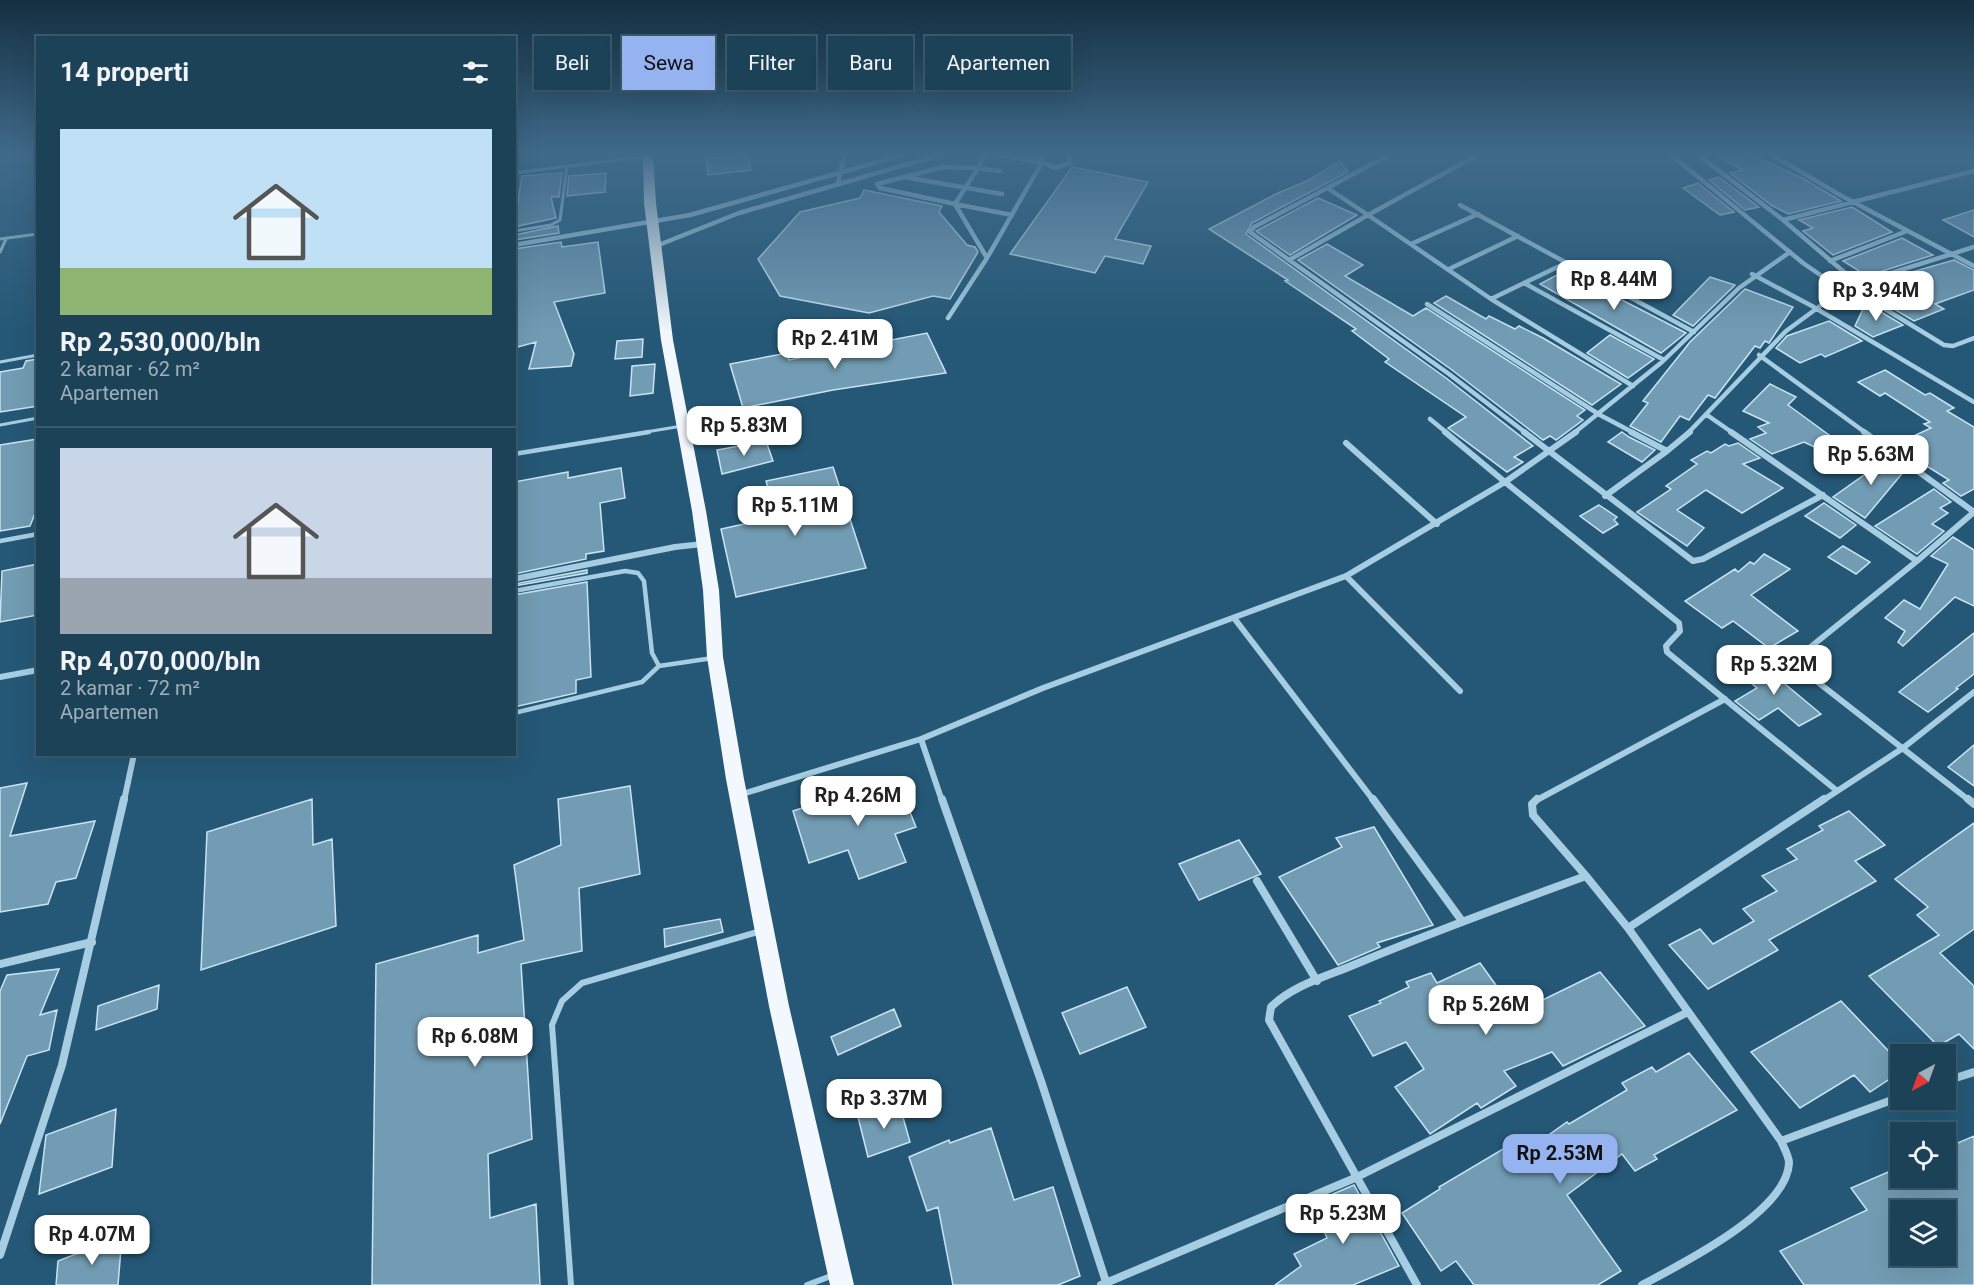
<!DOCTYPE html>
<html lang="id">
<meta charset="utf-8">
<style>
body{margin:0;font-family:Roboto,sans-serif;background:#294d61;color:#f1f3f6;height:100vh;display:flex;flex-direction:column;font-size:22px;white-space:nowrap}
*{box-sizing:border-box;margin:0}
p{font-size:20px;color:#a0b0ba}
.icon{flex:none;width:33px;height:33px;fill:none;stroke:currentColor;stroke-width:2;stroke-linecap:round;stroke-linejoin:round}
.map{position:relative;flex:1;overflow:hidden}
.sheet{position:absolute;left:36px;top:36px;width:480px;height:720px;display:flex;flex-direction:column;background:#1c4258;border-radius:0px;box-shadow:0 6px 24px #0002,0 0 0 2px #3a5b6e}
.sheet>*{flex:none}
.guide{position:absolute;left:534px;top:36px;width:570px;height:54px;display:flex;gap:12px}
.needle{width:39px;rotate:221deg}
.controls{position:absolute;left:1890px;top:1044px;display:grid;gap:12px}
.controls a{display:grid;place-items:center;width:66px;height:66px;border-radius:0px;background:#1c4258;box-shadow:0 6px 24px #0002,0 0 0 2px #3a5b6e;font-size:30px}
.price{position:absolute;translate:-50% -51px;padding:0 14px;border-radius:12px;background:#fff;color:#222;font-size:20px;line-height:39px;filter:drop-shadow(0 2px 3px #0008)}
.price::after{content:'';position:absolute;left:50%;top:36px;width:18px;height:14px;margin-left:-9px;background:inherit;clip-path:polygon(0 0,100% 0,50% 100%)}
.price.on{background:#95b2f1;color:#111}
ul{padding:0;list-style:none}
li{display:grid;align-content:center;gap:12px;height:318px;padding:0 24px}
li+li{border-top:2px solid #3a5b6e}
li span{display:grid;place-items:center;height:186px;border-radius:0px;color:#555}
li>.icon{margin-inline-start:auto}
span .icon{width:108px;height:108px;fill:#fffc;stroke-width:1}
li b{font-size:26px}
h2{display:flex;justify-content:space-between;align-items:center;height:72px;padding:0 24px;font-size:26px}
.tag{padding:0 21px;border-radius:0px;background:#1c4258;box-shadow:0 6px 24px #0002,0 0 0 2px #3a5b6e;font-size:21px;line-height:54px}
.tag.on{background:#95b2f1;color:#111}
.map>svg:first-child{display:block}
</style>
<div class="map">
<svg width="1974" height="1285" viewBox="0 0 1974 1285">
<rect width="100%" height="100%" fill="#255876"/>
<path fill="#729cb3" stroke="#c8e3f2" stroke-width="1.5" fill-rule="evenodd" d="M1712,153H1748L1802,178L1841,201L1788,214L1771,205L1730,173L1742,170Z
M748,154L751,170L708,175L706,159Z
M1340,161L1348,172L1252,223L1246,234L1446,378L1533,446L1514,457L1523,462L1507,472L1448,428L1466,417L1385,362L1389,359L1352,331L1356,329L1285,281L1288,280L1209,229L1276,194L1309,180Z
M1072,167L1148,182L1115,239L1151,246L1143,264L1105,256L1095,273L1010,254Z
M562,173L559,197H551L556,218L514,227L522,176Z
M606,173L605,192L567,196L569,176Z
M1719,177L1759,207L1745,210L1709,180Z
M1698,183L1734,212L1720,215L1683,188Z
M864,190L942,206L939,212L967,245L975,247L978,252L950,299L933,296L869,313L780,296L758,259L800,212L860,198Z
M1318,198L1357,215L1290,255L1256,231Z
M1852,207L1892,232L1833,255L1803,231L1813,228L1799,220Z
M1974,210V237L1943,220Z
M558,226L559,233L514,240V235Z
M1902,238L1933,255L1867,276L1843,261Z
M561,242L562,247L598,242L605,293L554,302L574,354L571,366L529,369L536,342L514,348V249Z
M1327,244L1363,265L1345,276L1413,316L1426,308L1585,410L1577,416L1583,420L1556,440L1550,436L1543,440L1452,370L1298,260Z
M1954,260L1974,270V290L1935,304L1944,309L1914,321L1882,302L1898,295L1877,282Z
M1568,269L1622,300L1686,333L1661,353L1540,284Z
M1710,277L1735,285L1693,326L1673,315Z
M1745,289L1793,307L1769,343L1765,341L1760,348L1755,346L1715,398L1708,395L1689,420L1680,416L1661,442L1630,426L1648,403L1643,401L1690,342Z
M1446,296L1486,319L1489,316L1515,329L1519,326L1543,338L1621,384L1592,405L1434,303Z
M1871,306L1903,325L1873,337L1855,326L1863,309Z
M1829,321L1862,341L1825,357L1821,354L1800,363L1776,348L1787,336Z
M927,333L946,373L833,390L743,408L730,364L787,353L789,360Z
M1610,335L1654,359L1628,378L1587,353Z
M643,339L642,357L615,359L617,341Z
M38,359V406L0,412V372L23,368L26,361Z
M655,364L653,393L630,396L632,366Z
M1885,370L1925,395L1930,393L1954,408L1947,411L1974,427V489L1961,496L1943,483L1949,480L1914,458L1912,461L1892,446L1931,428L1924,424L1930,422L1885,393L1880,396L1858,382Z
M1770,384L1796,397L1788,405L1844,446L1831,455L1804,442L1772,454L1750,439L1766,433L1758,427L1769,423L1743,411Z
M1622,432L1629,437L1655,450L1642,462L1608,442Z
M38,439V506L30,526L0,531V445Z
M766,441L773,461L722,474L717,450Z
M1738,443L1760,458L1743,464L1783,488L1742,513L1706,490L1677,510L1704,528L1687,546L1637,512L1671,489L1666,486L1697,464L1691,460L1707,451L1711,453L1725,444L1729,446Z
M1881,451L1906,469L1865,518L1833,497L1878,465L1872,455Z
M833,467L866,568L736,597L721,529L776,517L766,481Z
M621,468L625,498L600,503L604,551L586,554V559L514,574V482L568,472V478Z
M1934,489L1951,502L1940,508L1948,513L1932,524L1944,531L1917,554L1875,526Z
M1824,503L1856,525L1840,538L1805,516Z
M1599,505L1617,517L1614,520L1618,524L1603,533L1580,516Z
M1953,537L1974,550V606L1955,597L1903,646L1898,642L1905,631L1885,618L1904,600L1920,609L1948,564L1931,556Z
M1843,546L1870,562L1856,574L1828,557Z
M1764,554L1790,569L1751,595L1798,631L1769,648L1733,621L1722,628L1685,601L1735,569L1738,572L1750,562L1754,564Z
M38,564V615L0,622L2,571Z
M587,570V573L514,586V584Z
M587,582L591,677L576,680V693L514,707V595Z
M1974,633V674L1956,688L1958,689L1928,712L1899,692Z
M1760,660L1789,681L1785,684L1821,714L1799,726L1778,708L1759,720L1735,701L1757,688L1740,674Z
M1974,745V786L1948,767Z
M896,777L916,827L895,834L906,862L859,879L848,850L809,863L793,811Z
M27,783L10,836L95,821L76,878L56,882L48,904L0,912V788Z
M630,786L640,874L579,888L582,951L521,964L532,1139L488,1154L490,1218L536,1204L540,1285H372L376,964L478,935V953L524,940L514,865L561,845L558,799Z
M312,799L313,845L332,839L336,926L201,970L207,832Z
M1849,811L1885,845L1855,861L1876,881L1769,940L1778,950L1708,989L1669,945L1700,929L1713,944L1754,921L1743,909L1777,891L1762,876L1797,859L1787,849L1823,830L1819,826Z
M1974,823V929L1940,953L1974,986V1049L1959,1034L1938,1046L1869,976L1939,935L1917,915L1928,907L1895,879Z
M1374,827L1433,925L1377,943L1380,947L1338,965L1279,877L1342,847L1336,838Z
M1239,840L1261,874L1199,900L1179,864Z
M720,919L723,932L665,947L664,929Z
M1480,963L1516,1013L1600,972L1645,1026L1563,1066L1552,1052L1504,1071L1516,1086L1481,1108L1477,1103L1430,1134L1395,1087L1424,1069L1406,1042L1373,1056L1349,1016L1381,1003L1379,1001L1409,987L1406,982L1431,973L1437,983Z
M59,969L40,1015L57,1010L49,1050L27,1056L0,1124V991L7,975Z
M159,985L157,1009L96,1030L98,1006Z
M1127,987L1146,1027L1080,1054L1062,1013Z
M1841,1001L1900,1063V1072L1870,1092L1854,1075L1800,1108L1751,1052Z
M894,1009L901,1026L838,1055L831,1037Z
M1689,1053L1737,1110L1654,1155L1657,1159L1635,1171L1622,1154L1567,1195L1621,1271L1598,1285H1474L1456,1261L1441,1271L1402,1213L1440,1189L1439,1187L1525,1136L1533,1146L1567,1122L1569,1124L1627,1090L1622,1083L1652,1067L1656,1072Z
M899,1103L910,1142L868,1157L858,1117Z
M116,1109L112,1167L39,1194L46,1135Z
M991,1128L1014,1200L1053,1187L1080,1276L1058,1285H953L938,1207L927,1211L909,1157L949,1140L950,1143Z
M1974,1136V1285H1804L1780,1251L1867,1210L1851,1188L1900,1167V1178H1946V1148ZM1900,1210H1946V1256H1900Z
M1354,1185L1399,1266L1353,1285H1275L1301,1266L1294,1254L1327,1238L1312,1203Z
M122,1236L118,1285H56L58,1261Z"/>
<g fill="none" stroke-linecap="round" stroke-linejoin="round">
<path stroke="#a6cde2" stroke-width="3" d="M514,173L648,156
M514,231L551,225L560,220L567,166
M0,239L38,234
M0,252L6,239
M0,362L38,355
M0,425L38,418
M640,433L682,426"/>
<path stroke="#a6cde2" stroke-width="4.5" d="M514,454L649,432
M0,541L38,534
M514,591L625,571L638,573L644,581L652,653L659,666L713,658
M514,713L642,682L659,666"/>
<path stroke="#a6cde2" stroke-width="6" d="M571,1285L552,1025L562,1001L582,983L761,931
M807,1285L831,1276"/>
<path stroke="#a6cde2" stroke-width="4.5" d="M986,153L1040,162
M1047,153L1039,160L1054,168L1070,163L1069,156L1062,153
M1393,153L1254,227L1250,232L1449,374L1526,433
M1669,153L1803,263L1842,290L1786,331L1688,433
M1696,153L1783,220L1857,283
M1769,153L1840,195L1974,266
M1000,171L978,168L955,204L1012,215
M904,177L1002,194
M838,183L845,153
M877,184L880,188L955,204L987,258L948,318
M877,184L943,167L978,168L985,153
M1329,189L1368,215L1481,153
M1460,205L1694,332
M1783,220L1974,171
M1411,244L1478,214
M514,245L690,215L909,153
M656,246L739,213L946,153
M987,258L1041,164
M1291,259L1368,215L1491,299L1633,386
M1830,261L1907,231
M1566,263L1524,283L1664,360
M1449,269L1518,236
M1752,274L1812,306L1974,402
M1853,285L1974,247
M1849,287L1944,345L1953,346L1974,338
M1491,299L1524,283
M1427,304L1600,415L1634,433
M1759,355L1866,433
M1707,415L1733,433
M1430,419L1447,433
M1574,433L1662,362L1739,288L1790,252"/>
<path stroke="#a6cde2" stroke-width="6" d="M1524,432L1693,561L1703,559L1823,495
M1576,432L1505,482L1679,623L1680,631L1666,646L1667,652L1836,790
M1631,432L1667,451L1690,432
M1731,432L1917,561L1974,512
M1864,432L1974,512
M1346,443L1437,524
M1605,496L1667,451
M1917,561L1792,662L1970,801
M1346,576L1460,691
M514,579L675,547L703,544
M1234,618L1374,801
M0,677L38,670
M921,739L942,801
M739,795L921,739L1043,688L1346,576L1505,482L1445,432
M124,801L134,754
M1535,801L1725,699
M1822,801L1903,748L1974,692"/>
<path stroke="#a6cde2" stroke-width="8" d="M942,799L1041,1081L1106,1282
M1373,799L1462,921
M1537,799L1532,804L1533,815L1586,876
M1968,799L1974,804
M1257,881L1317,981
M0,964L92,942
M1946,1081L1974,1072
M1781,1141L1900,1097
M0,1255L62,1065L124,799
M1101,1285L1355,1178L1688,1012
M1417,1285L1269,1020L1271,1007C1293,985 1328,976 1356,964C1432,932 1509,904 1586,876L1628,928
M1642,1285C1681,1264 1787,1212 1789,1163C1789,1156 1784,1148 1781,1141L1628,928L1824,799"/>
<path fill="#f2f8fd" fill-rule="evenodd" d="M643,153H653L656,203L673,340L706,511L719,590L723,657L744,779L789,1006L854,1285H830L769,1006L726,779L707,657L703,590L692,511L661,340L644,203Z"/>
</g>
<linearGradient id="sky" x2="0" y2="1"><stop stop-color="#143041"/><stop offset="0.46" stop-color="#406a8a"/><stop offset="1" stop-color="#406a8a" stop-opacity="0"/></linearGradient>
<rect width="1974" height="333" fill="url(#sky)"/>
</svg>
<div class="controls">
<a><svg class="needle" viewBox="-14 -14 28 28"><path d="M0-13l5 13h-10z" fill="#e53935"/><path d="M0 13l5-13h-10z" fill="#a0b0ba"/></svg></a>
<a><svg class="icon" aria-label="locate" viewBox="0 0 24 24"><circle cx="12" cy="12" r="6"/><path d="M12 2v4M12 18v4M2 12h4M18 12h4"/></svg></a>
<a><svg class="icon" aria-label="layers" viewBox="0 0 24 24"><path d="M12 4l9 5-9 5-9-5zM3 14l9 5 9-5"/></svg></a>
</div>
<b class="price" style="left:1614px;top:311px">Rp 8.44M</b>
<b class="price" style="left:1876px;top:322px">Rp 3.94M</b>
<b class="price" style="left:835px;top:370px">Rp 2.41M</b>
<b class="price" style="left:744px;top:457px">Rp 5.83M</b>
<b class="price" style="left:1871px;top:486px">Rp 5.63M</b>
<b class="price" style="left:795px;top:537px">Rp 5.11M</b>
<b class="price" style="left:1774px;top:696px">Rp 5.32M</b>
<b class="price" style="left:858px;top:827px">Rp 4.26M</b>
<b class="price" style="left:1486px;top:1036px">Rp 5.26M</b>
<b class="price" style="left:475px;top:1068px">Rp 6.08M</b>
<b class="price" style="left:884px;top:1130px">Rp 3.37M</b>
<b class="price on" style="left:1560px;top:1185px">Rp 2.53M</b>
<b class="price" style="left:1343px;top:1245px">Rp 5.23M</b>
<b class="price" style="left:92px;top:1266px">Rp 4.07M</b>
<div class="guide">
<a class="tag">Beli</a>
<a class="tag on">Sewa</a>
<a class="tag">Filter</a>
<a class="tag">Baru</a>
<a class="tag">Apartemen</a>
</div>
<section class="sheet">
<h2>14 properti<svg class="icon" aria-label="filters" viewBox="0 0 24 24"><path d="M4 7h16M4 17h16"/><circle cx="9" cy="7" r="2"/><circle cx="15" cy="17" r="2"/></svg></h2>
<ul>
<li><span style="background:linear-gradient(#bfe0f5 75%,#8fb573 0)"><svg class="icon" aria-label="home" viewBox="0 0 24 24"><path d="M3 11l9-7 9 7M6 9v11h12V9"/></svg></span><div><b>Rp 2,530,000/bln</b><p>2 kamar · 62 m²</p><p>Apartemen</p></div></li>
<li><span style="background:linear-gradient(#c9d6e8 70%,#9aa5b1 0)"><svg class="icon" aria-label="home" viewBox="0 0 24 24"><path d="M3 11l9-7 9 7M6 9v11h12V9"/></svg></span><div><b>Rp 4,070,000/bln</b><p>2 kamar · 72 m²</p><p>Apartemen</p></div></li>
</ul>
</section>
</div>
